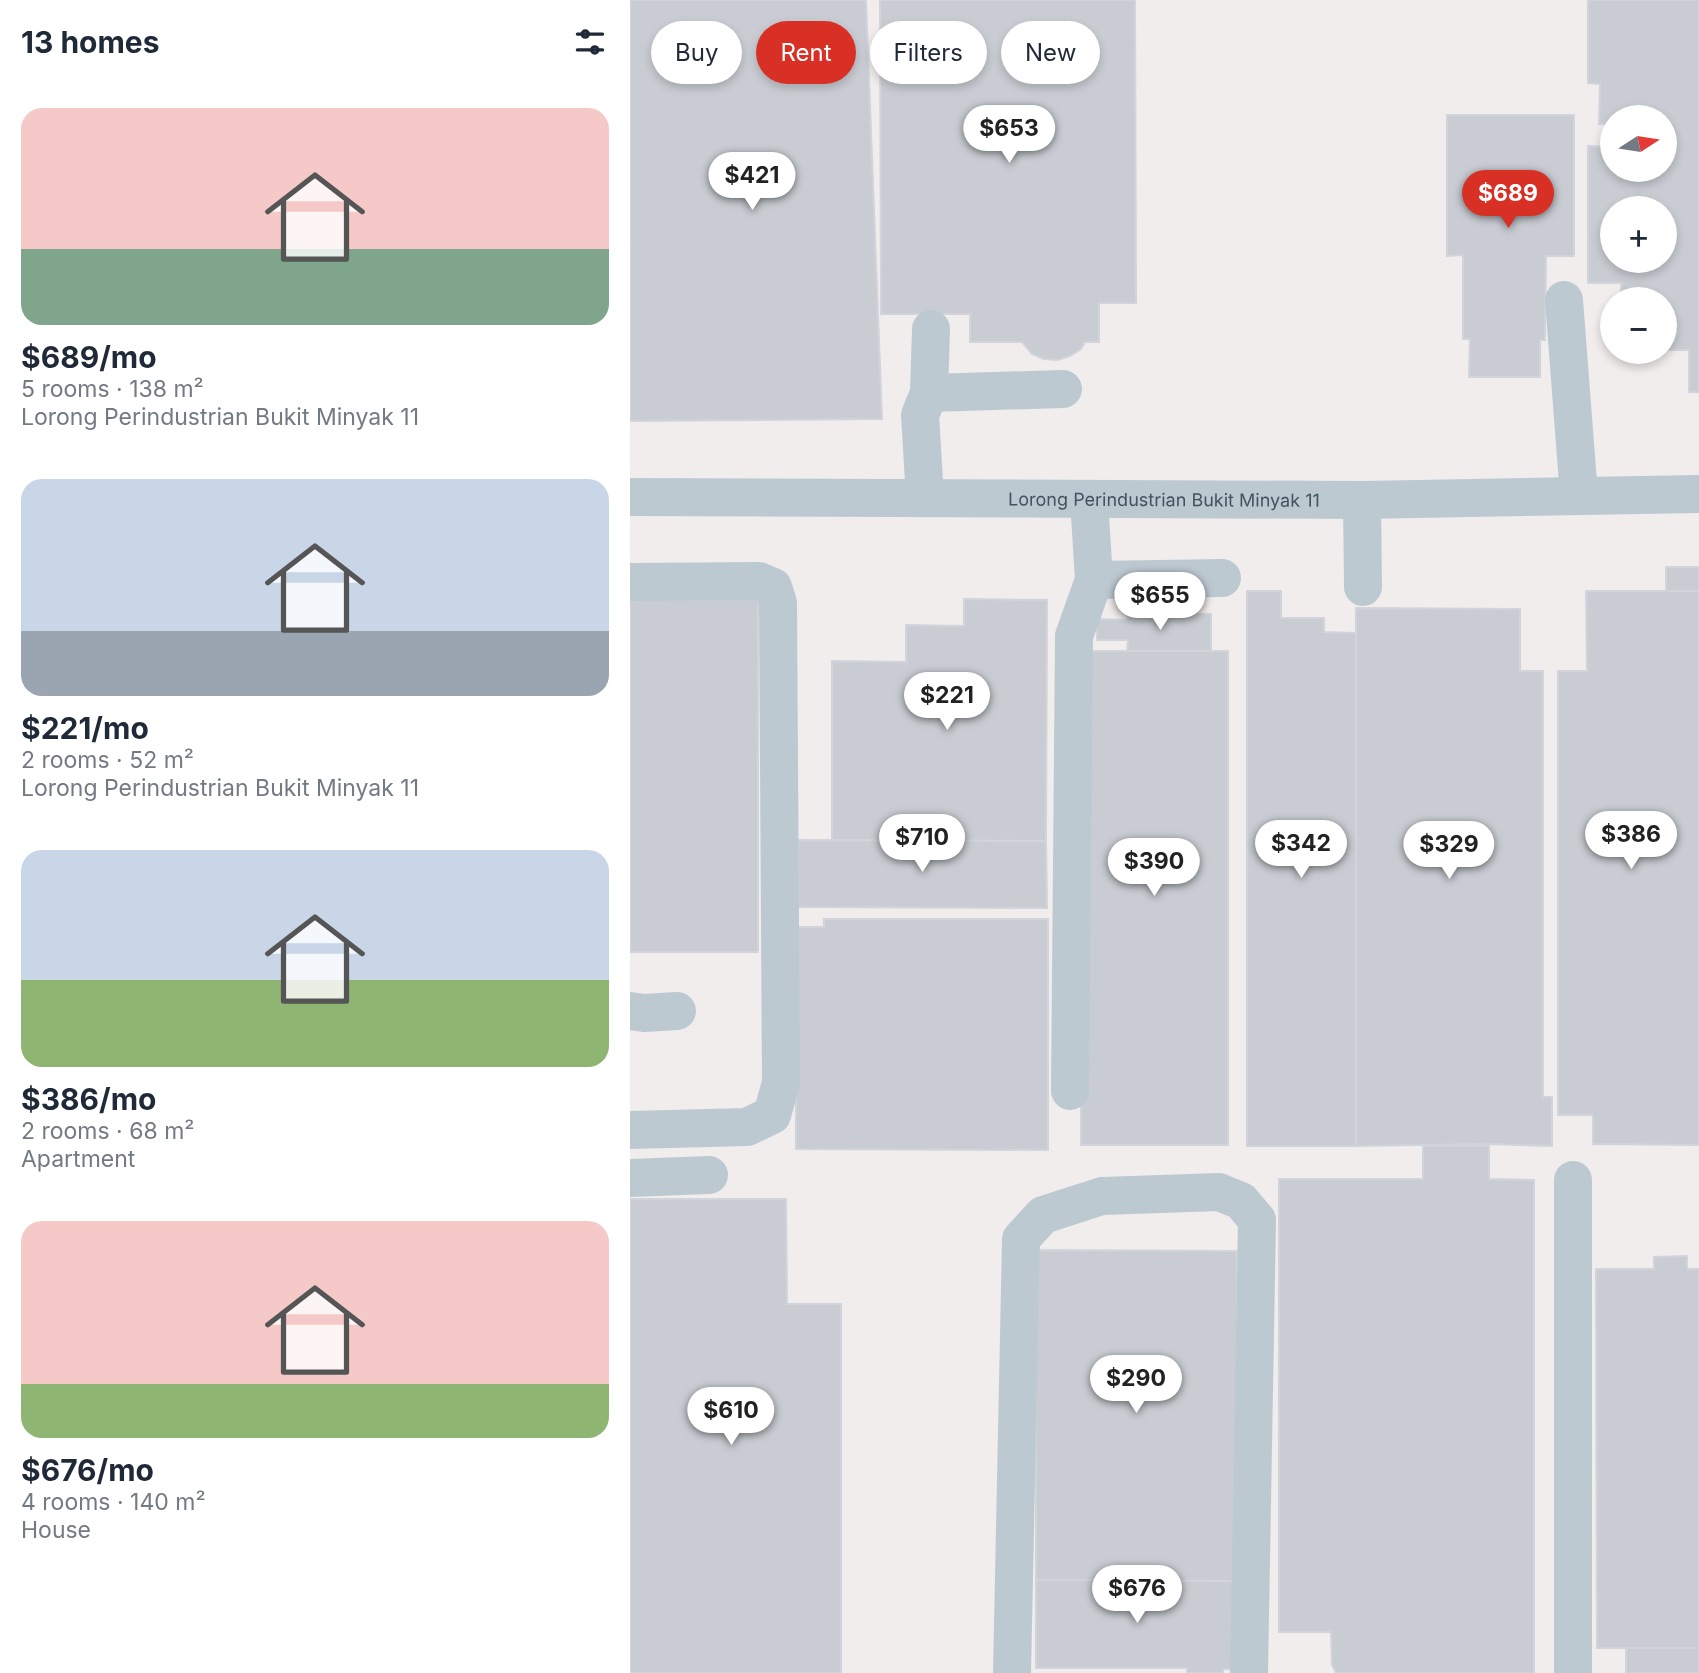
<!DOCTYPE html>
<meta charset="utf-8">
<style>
body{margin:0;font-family:Inter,sans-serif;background:#f2f2f3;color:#1f2937;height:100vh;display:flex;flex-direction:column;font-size:26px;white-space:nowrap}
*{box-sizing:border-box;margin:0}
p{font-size:23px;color:#747a83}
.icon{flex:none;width:38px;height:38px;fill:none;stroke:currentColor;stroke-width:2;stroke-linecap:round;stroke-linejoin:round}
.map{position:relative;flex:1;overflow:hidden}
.drawer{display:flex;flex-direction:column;background:#fff;width:630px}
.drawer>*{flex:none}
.hud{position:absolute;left:21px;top:21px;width:665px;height:63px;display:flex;gap:14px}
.needle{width:46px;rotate:78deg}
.controls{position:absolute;left:970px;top:105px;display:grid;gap:14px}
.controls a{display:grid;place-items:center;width:77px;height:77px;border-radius:50%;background:#fff;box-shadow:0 4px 10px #0003;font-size:35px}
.price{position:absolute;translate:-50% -60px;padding:0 16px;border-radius:24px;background:#fff;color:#222;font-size:23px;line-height:46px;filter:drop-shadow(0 2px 4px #0008)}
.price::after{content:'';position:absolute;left:50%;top:42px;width:21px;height:16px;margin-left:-10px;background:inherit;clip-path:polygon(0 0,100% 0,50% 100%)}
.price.current{background:#d93025;color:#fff}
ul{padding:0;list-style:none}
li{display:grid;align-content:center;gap:14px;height:371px;padding:0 21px}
li span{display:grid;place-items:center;height:217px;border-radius:21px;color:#555}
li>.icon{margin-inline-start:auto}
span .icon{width:126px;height:126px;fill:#fffc;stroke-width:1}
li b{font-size:30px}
h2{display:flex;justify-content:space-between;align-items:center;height:84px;padding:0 21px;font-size:30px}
.pill{padding:0 24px;border-radius:32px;background:#fff;box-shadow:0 4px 10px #0003;font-size:24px;line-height:63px}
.pill.current{background:#d93025;color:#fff}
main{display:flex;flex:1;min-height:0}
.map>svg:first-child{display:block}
</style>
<main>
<section class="drawer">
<h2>13 homes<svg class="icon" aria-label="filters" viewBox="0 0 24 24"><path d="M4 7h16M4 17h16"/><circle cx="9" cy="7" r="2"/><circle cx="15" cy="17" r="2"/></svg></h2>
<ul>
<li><span style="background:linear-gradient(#f6c9c9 65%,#7fa58c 0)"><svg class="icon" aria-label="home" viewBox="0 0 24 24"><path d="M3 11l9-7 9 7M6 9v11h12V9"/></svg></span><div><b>$689/mo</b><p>5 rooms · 138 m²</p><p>Lorong Perindustrian Bukit Minyak 11</p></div></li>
<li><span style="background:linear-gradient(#c9d6e8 70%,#9aa5b1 0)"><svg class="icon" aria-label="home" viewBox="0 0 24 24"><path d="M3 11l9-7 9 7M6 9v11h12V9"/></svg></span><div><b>$221/mo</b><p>2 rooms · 52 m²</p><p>Lorong Perindustrian Bukit Minyak 11</p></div></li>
<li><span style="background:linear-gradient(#c9d6e8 60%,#8fb573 0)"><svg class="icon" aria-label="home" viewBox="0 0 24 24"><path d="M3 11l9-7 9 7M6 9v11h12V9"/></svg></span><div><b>$386/mo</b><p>2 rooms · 68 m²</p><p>Apartment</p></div></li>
<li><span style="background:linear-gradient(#f6c9c9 75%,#8fb573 0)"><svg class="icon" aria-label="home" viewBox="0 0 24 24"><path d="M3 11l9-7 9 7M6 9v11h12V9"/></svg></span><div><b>$676/mo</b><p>4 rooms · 140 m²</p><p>House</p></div></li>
</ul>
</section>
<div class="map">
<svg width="1069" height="1673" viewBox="0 0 1069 1673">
<rect width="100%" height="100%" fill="#f1eded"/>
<path fill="#c9cdd3" stroke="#d1d4da" stroke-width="2" fill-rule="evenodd" d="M0,0H236L252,419L0,421Z
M250,0H505L506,303H469V342H455L451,349L440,356L427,360L414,359L402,354L392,342H340V314H251Z
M958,0H1069V392H1059V350H1034V299H991V283H958V146L982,147V170H1034V117H982V124H969L970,84L958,83ZM982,208H1034V261H982Z
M817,115H944V256H916L915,340H910V377H839L840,339H833V255L817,256Z
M1036,567H1069V591H1036Z
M617,591H651V618H694V632L726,633V1146H617Z
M956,591H1069V1145L963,1144V1115H928V671H957Z
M0,599H128V952H0Z
M334,599L417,600L416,841L202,840V661L276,662V625L334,626Z
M726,608L890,609V671H913V1097H922V1146L858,1144L726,1146Z
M498,613L581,614V651H497L498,640H467V619L497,620Z
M451,651H598V1145H451Z
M168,840L416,841L417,908L168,907Z
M194,919H418V1150L166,1149V927H194Z
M793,1146H859V1179L904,1180V1673H706L702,1665L701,1632H649V1179H793Z
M0,1199H156L157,1304H211V1673H0Z
M406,1250L607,1251V1581L406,1580Z
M1057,1256V1269H1069V1648H967L966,1269H1024V1257Z
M406,1580L607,1581V1669H593V1673H557V1668H406Z
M996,1648H1069V1673H996Z"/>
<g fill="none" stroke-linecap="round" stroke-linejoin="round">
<g stroke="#bdc9d1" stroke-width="38">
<path d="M934,300L949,496"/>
<path d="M299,393L433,389"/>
<path id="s1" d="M0,497L732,500L1069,494"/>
<path d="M295,498L290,415L299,393L301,329"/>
<path d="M732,500L733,587"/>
<path d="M464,580L592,578"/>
<path d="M0,582L129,581L143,587L148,603L151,1083L142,1115L117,1127L0,1130"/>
<path d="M0,1011L14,1013L47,1011"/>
<path d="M440,1091L444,636L464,580L459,499"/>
<path d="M0,1178L79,1175"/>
<path d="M382,1673L391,1239L413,1215L472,1196L589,1192L611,1201L627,1220L619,1673"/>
<path d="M943,1673V1180"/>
</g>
</g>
<g text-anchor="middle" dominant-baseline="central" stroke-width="7" stroke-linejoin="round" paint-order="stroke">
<g font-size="18" fill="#44525d" stroke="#fff">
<text stroke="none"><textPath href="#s1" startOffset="534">Lorong Perindustrian Bukit Minyak 11</textPath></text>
</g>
</g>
</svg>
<div class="controls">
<a><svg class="needle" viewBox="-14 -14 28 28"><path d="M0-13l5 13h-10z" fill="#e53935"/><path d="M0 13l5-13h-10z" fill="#747a83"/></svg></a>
<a>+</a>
<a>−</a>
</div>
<b class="price" style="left:379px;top:165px">$653</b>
<b class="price" style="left:122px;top:212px">$421</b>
<b class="price current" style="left:878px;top:230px">$689</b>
<b class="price" style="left:530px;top:632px">$655</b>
<b class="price" style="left:317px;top:732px">$221</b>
<b class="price" style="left:1001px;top:871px">$386</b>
<b class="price" style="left:292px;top:874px">$710</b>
<b class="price" style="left:671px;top:880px">$342</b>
<b class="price" style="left:819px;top:881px">$329</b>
<b class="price" style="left:524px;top:898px">$390</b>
<b class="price" style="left:506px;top:1415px">$290</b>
<b class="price" style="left:101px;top:1447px">$610</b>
<b class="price" style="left:507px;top:1625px">$676</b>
<div class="hud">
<a class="pill">Buy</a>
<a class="pill current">Rent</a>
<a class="pill">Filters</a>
<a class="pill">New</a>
</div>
</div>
</main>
